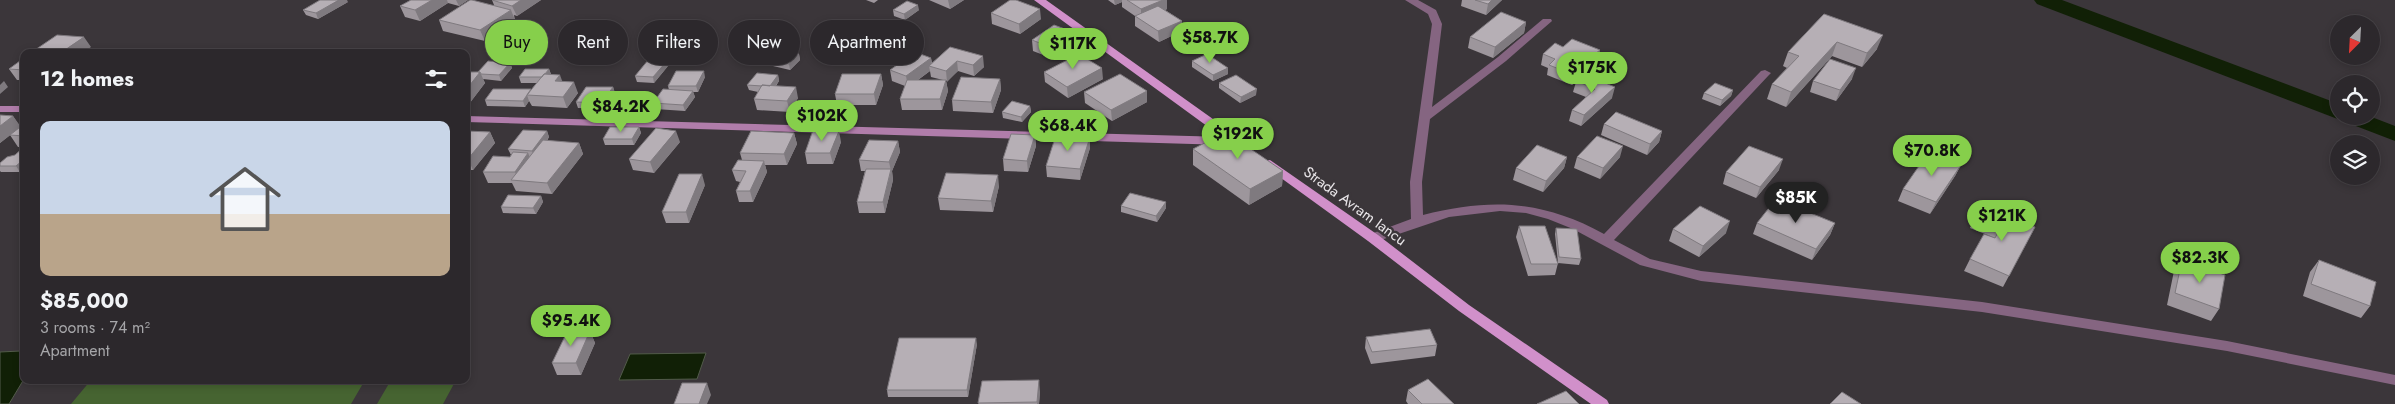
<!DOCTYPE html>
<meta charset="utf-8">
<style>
body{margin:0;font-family:Jost,sans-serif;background:#383438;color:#f1f3f6;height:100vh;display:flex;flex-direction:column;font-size:19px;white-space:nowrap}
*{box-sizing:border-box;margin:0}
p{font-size:16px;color:#a6a6a9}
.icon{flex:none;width:28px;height:28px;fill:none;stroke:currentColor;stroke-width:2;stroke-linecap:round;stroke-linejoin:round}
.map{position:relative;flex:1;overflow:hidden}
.side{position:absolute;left:20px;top:49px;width:450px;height:335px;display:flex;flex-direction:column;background:#2c282c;border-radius:10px;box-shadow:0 2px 8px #0003,0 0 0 1px #484448}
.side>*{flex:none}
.hud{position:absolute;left:485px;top:20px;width:475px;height:45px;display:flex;gap:10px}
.needle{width:32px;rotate:204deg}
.buttons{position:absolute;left:2330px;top:15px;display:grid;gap:10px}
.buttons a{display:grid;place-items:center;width:50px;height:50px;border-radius:50%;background:#2c282c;box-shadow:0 2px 8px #0003,0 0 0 1px #484448;font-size:25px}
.price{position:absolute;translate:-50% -42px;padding:0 11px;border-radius:18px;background:#86cf4b;color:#111;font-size:16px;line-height:32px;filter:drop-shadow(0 1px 2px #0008)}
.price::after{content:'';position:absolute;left:50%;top:30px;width:15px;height:11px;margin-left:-8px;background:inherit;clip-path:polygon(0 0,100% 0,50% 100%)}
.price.current{background:#222;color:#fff}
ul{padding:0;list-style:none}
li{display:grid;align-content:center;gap:10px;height:265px;padding:0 20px}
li+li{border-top:1px solid #484448}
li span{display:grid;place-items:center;height:155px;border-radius:10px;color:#555}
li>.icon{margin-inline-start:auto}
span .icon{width:90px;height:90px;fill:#fffc;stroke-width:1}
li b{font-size:21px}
h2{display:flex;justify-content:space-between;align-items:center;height:60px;padding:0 20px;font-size:21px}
.tag{padding:0 18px;border-radius:22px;background:#2c282c;box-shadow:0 2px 8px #0003,0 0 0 1px #484448;font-size:18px;line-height:45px}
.tag.current{background:#86cf4b;color:#111}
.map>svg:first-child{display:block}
</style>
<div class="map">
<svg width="2395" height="404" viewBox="0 0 2395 404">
<rect width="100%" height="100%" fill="#3b363a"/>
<path fill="#466431" d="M91,380H365L351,404H71Z
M391,380H456L443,404H377Z"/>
<path fill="#112006" stroke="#525b4a" d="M21,351L24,354V379L9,404H0V352Z
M706,353L697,379L619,380L630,354Z"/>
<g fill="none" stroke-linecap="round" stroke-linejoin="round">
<path fill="#112006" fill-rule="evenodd" d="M2034,0H2062L2339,104V116H2369L2395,126V141L2037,4Z"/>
<path fill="#856581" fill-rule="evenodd" d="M1405,0H1418L1436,10L1442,24L1432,107L1498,57L1543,19H1551L1552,21L1506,61L1430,119L1422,182L1423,215C1491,198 1542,200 1604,234L1761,71L1765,70L1771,73L1769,75L1614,240L1650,259L1701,271L1982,302L2227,341L2395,375V385L2227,351L1982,312L1701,281L1640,265L1573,229L1548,219L1526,213L1500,211L1449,217L1378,241H1368L1367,238L1368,235L1411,219L1410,182L1432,24L1428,14Z"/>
<path fill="#b07daa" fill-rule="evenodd" d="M0,106H24V112H0Z
M466,116L1226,137L1232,141L1226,145L466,122Z"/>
<path fill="#d190ca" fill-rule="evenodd" d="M1034,0H1046L1241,139L1243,142L1241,145H1233Z
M1270,160L1378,235L1469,305L1607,400L1609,404H1591L1459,311L1368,241L1266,167L1264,164L1266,161Z"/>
</g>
<path fill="#9d969c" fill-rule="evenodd" d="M411,0H468L459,6L448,3L420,21L405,17L400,6Z
M492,0H541L517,16L514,15L515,20L485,41L443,31L439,20L494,5Z
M866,0H878L874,3Z
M929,0H964L950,9Z
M1108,0H1167V9L1165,10L1182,21V31L1159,42L1135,26V16L1122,7V2L1115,5Z
M1462,0H1502L1486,15L1461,6Z
M348,2L318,19L306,15L303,10Z
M893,10H919L905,20L894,16Z
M991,13L1041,19L1020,34L992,24Z
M1824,14L1877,49L1862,67L1832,56L1786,107L1767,99L1772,84L1787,68L1783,66L1788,52Z
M1526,22L1524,33L1493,58L1468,48L1470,37Z
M1076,33L1077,44L1056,60L1033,51L1032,40Z
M950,47L984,67L974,76L958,71L946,81L948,91L942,110H902L900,99L905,86L892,81L890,70L931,58L932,63ZM930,71L931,77L943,80H918Z
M1563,47L1600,50L1598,56L1608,59L1605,70L1596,79L1612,98L1581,126L1569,121L1572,110L1586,97L1573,92L1576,82L1572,85L1547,75L1548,68L1541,65L1543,54Z
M799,54L800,60L790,70L773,66L771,61Z
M24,58V80H17L9,69Z
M1192,61L1228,74L1213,81L1192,67Z
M510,63L512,68L501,81L483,79L485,83L469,104H466V72H478Z
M668,66L654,83L637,82L635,76Z
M549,69L551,74L578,93L567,108L532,106L529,101L525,107L487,106L485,100L531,89V90L537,83H521L519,77Z
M1044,72L1103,79L1068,98L1045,82Z
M881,74L883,85L876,105H837L835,94Z
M778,75L779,81L776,86L798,98L790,112L757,110L754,99L758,92L749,90L747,85Z
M705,77L698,92H693L695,97L685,111L655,109L653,103L669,90L668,86Z
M1000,79L1001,90L993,113L953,111L952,100Z
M1852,79L1836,101L1810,92L1813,81Z
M1219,83L1256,95L1240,103L1219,88Z
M613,87L615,93L604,109L578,108L576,102Z
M1733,90L1731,96L1720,106L1702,99L1704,93Z
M1147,91V102L1112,121L1085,103L1084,92Z
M1030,106L1031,112L1022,122L1003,118L1002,112Z
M0,115L13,116L20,127L24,124V147H18L10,135L0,143Z
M1604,124L1662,131L1659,142L1647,155L1601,135Z
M639,127L641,133L634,145H605L603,139Z
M466,131L490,132L495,143L473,170H466Z
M547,131L549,137L547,141L579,143L583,154L552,194L516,191L512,183H488L483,172L510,157L511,155L508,149Z
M794,133L797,144L787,165H765L767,172L753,202H739L736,191L740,182L736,181L732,170L742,160L740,153Z
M1035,135L1036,146L1028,172L1004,171L1003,159Z
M1090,137V148L1080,180L1047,177L1046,166Z
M898,141L900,152L892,171L893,180L885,213H859L857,202L865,171H861L859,160Z
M680,142L654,173L633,170L629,159Z
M841,142L833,164H807L805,153Z
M24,147V169L20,172H1L0,171V163L15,155Z
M1193,149L1283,171L1282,186L1249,205L1193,165Z
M1567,157L1564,168L1543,192L1513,180L1516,168Z
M1577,157H1620L1600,179L1574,168Z
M1961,165L1955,176L1930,214L1898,201L1903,189Z
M1779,170L1756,198L1723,184L1726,172Z
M705,185L689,223H666L662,212Z
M999,186L993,212L940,210L938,198Z
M541,196L543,202L536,214L503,213L501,207Z
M1166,202V208L1157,222L1121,212V206Z
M1975,216L2035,227L2003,287L1964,271L1970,259L1995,238L1970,228Z
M1757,223H1835L1830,235L1812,260L1753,234Z
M1519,226L1558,263L1555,234L1556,228L1581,259L1579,265L1558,263L1555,275L1528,276L1516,237Z
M1673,229L1726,233L1699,257L1669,241Z
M2182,260L2219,309L2211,321L2167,305L2174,271Z
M2319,260L2370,306L2361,318L2303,296L2310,272Z
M590,331L595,343L581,375H557L552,363Z
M1366,337L1437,345L1435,356L1371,364L1365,348Z
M977,344L968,397H888L887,390Z
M1408,390L1454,404H1408L1406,401Z
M1040,391L1039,404H979L978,403Z"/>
<path fill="#7f7a7f" d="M339,0H347L348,2L318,19L316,13Z
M432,0H447L448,3L420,21L415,10Z
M456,0H468L459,6Z
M521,0H541L517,16L512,6Z
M948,0H964L950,9Z
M1114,0H1122V2L1115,5Z
M1163,0H1167V9L1141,20V9Z
M1492,0H1502L1486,15L1488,4Z
M918,5L919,10L905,20L904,14Z
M1040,9L1041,19L1020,34L1019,24Z
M511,10L515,20L485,41L480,30Z
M1182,21V31L1159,42L1158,31Z
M1526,22L1524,33L1493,58L1495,47Z
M1076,33L1077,44L1056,60L1055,49Z
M1883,35L1877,49L1862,67L1867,53Z
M84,37L91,47L84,52H62Z
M1837,42L1832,56L1786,107L1791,92Z
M1600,50L1597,60L1595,54Z
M799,54L800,60L790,70L789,64Z
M466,55L469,63L466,66Z
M983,56L984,67L974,76L973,65Z
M931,58L932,67L929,66L930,71L908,87L906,76Z
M1608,59L1605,70L1592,82L1595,72Z
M667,61L668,66L654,83L653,77Z
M957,61L958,71L947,82L946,71Z
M510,63L512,68L501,81L499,75Z
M1583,67L1580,78L1572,85L1574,75Z
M1102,68L1103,79L1068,98L1067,87Z
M1228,68V74L1213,81V75Z
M1856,68L1852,79L1836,101L1840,90Z
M549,69L551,75L543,77Z
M704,71L705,77L698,92L696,86Z
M480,72L485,83L469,104L466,98V90Z
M881,74L883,85L876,105L874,94Z
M560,75L564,86L555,81Z
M778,75L779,81L770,93L768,87Z
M1000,79L1001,90L993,113L991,102Z
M946,80L948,91L942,110L940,99Z
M4,81L8,87L0,94V85Z
M574,82L578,93L567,108L563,97Z
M613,87L615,93L604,109L602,103Z
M796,87L798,98L790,112L787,101Z
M1615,87L1612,98L1581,126L1584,115Z
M531,89L533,95H527L529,101L525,107L523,101Z
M1257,89L1256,95L1240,103L1241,97Z
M1733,90L1731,96L1720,106L1722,100Z
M693,91L695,97L685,111L683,105Z
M1147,91V102L1112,121L1111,110Z
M1030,106L1031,112L1022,122L1021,117Z
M13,116L21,127L0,143V126Z
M639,127L641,133L634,145L632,139Z
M547,131L549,137L534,157L532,151Z
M676,131L680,142L654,173L650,162Z
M839,131L841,142L833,164L830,153Z
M1662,131L1659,142L1647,155L1650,144Z
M490,132L495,143L473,170L468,159Z
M794,133L797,144L787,165L784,154Z
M1035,135L1036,146L1028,172L1027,161Z
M1090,137V148L1080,180V169Z
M898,141L900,152L892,171L893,180L885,213L883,202L891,171L889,162Z
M579,143L583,154L552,194L547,183Z
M1623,146L1620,157L1600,179L1603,168Z
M528,153L533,164L519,181L515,172Z
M1567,157L1564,168L1543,192L1546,181Z
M24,159V169L20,172L16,166Z
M1783,159L1779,170L1756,198L1760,187Z
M764,161L767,172L753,202L750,191Z
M1961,165L1955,176L1930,214L1936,202Z
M1283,171L1282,186L1249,205L1250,189Z
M702,174L705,185L689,223L686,212Z
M998,175L999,186L993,212L991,201Z
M541,196L543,202L536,214L533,208Z
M1166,202V208L1157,222L1156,216Z
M1730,221L1726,233L1699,257L1703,246Z
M1835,223L1830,235L1812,260L1816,249Z
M590,331L595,343L581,375L576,363Z
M976,338L977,344L968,397L967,390Z
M1039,380L1040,391L1039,404H1037Z
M707,383L711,395L707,404H699Z"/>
<path fill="#b6afb5" stroke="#7f7a7f" d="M320,0H339L316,13L303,10Z
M411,0H432L415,10L400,6Z
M470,0H472L511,10L480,30L439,20Z
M492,0H521L512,6Z
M1010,0H1016L1040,9L1019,24L991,13Z
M1127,0H1163L1141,9Z
M1475,0H1492L1488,4Z
M907,1L918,5L904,14L893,10Z
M1158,6L1182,21L1158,31L1135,16Z
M1501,12L1526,22L1495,47L1470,37Z
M1824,14L1883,35L1867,53L1837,42L1791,92L1772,84L1799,56L1788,52Z
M1054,25L1076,33L1055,49L1032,40Z
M57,35L84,37L62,52H32Z
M1572,39L1600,50L1595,54L1608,59L1595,72L1583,67L1574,75L1549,65L1555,59L1543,54L1555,43L1563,47Z
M950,47L983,56L973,65L957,61L946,71L929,66Z
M782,51L799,54L789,64L771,61Z
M915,52L931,58L906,76L890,70Z
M1079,54L1102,68L1067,87L1044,72Z
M1207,54L1228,68L1213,75L1192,61Z
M24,58V70L9,69Z
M649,59L667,61L653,77L635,76Z
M1830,59L1856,68L1840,90L1813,81Z
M488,61L510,63L499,75L481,74L480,72H478Z
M525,69H549L545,74H544L542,77H519Z
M676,71H704L696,86H668Z
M466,72H480L466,90Z
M757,73L778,75L770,86L762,85V86L747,85Z
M544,74L560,75L555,81L574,82L563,97L527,95Z
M842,74H881L874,94H835Z
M1120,74L1147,91L1111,110L1084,92Z
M1584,74L1615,87L1584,115L1572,110L1595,89L1576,81Z
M1236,75L1257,89L1241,97L1219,83Z
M961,77L1000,79L991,102L952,100Z
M907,80H946L940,99H900Z
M1715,83L1733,90L1722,100L1704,93Z
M762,85L796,87L787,101L754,99Z
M586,87H613L602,103L576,102Z
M493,89H531L523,101L485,100Z
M663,89L693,91L683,105L653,103Z
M1012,101L1030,106L1021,117L1002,112Z
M1616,112L1662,131L1650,144L1604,124Z
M0,115L13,116L0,126Z
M24,124V136L10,135Z
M610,127H639L632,139H603Z
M656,128L676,131L650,162L629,159Z
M523,130L547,131L532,151L508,149Z
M813,130L839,131L830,153H805Z
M466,131L490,132L468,159H466Z
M751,131L794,133L784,154L740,153Z
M1226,132L1283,171L1250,189L1193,149Z
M1011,134L1035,135L1027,161L1003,159Z
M1056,135L1090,137L1080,169L1046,166Z
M1597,136L1623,146L1603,168L1577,157Z
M543,140L579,143L547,183L511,180Z
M869,140L898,141L889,162L859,160Z
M1537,145L1567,157L1546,181L1516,168Z
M1749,146L1783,159L1760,187L1726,172Z
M24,147V159L16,166H0V163L7,157L15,155Z
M513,152L528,153L515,172H483L493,156L510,157Z
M1928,153L1961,165L1936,202L1903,189Z
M738,160L764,161L750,191H736L746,171L732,170Z
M866,169H891L883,202H857Z
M946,173L998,175L991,201L938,198Z
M679,174H702L686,212H662Z
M1130,193L1166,202L1156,216L1121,206Z
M508,195L541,196L533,208L501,207Z
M1776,199L1835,223L1816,249L1757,223Z
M1700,206L1730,221L1703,246L1673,229Z
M1981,207L2035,227L2009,276L1970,259L1984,234L1995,238L2001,227L1975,216Z
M1519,226H1545L1558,264H1531Z
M1556,228L1577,229L1581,259L1559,257Z
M2182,260L2225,275L2219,309L2175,293Z
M2319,260L2376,282L2370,306L2311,284Z
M1430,329L1437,345L1372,352L1366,337Z
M590,331L576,363H552L567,332Z
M899,338H976L967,390H887Z
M1428,379L1454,404H1422L1408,390Z
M1039,380L1037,402L978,403L982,381Z
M682,383H707L699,404H674Z
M1566,391L1579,404H1537Z
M1842,392L1861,404H1830Z"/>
<g text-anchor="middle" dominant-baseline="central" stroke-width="5" stroke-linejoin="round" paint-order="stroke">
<g font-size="15" fill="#e9e6e9" stroke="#3b363a">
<text transform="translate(1355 206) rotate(36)">Strada Avram Iancu</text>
</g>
</g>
</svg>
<div class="buttons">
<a><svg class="needle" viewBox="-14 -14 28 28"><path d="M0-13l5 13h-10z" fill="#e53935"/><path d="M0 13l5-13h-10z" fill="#a6a6a9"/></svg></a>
<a><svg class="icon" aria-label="locate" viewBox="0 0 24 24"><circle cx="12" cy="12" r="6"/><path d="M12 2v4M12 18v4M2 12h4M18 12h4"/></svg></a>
<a><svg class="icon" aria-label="layers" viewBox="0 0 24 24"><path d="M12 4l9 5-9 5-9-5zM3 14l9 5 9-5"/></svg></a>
</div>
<b class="price" style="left:1210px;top:64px">$58.7K</b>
<b class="price" style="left:1073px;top:70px">$117K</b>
<b class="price" style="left:1592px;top:94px">$175K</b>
<b class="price" style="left:621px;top:133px">$84.2K</b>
<b class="price" style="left:822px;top:142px">$102K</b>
<b class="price" style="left:1068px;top:152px">$68.4K</b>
<b class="price" style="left:1238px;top:160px">$192K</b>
<b class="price" style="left:1932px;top:177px">$70.8K</b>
<b class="price current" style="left:1796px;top:224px">$85K</b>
<b class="price" style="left:2002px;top:242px">$121K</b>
<b class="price" style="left:2200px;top:284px">$82.3K</b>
<b class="price" style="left:571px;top:347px">$95.4K</b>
<div class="hud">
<a class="tag current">Buy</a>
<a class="tag">Rent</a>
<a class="tag">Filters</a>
<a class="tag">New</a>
<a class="tag">Apartment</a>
</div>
<section class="side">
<h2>12 homes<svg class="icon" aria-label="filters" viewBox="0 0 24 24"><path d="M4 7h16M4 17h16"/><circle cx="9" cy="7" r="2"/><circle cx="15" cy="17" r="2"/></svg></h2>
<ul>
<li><span style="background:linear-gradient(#c9d6e8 60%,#b9a48a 0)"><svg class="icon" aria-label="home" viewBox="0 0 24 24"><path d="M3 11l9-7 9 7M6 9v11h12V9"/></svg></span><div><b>$85,000</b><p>3 rooms · 74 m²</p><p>Apartment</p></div></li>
</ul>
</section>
</div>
